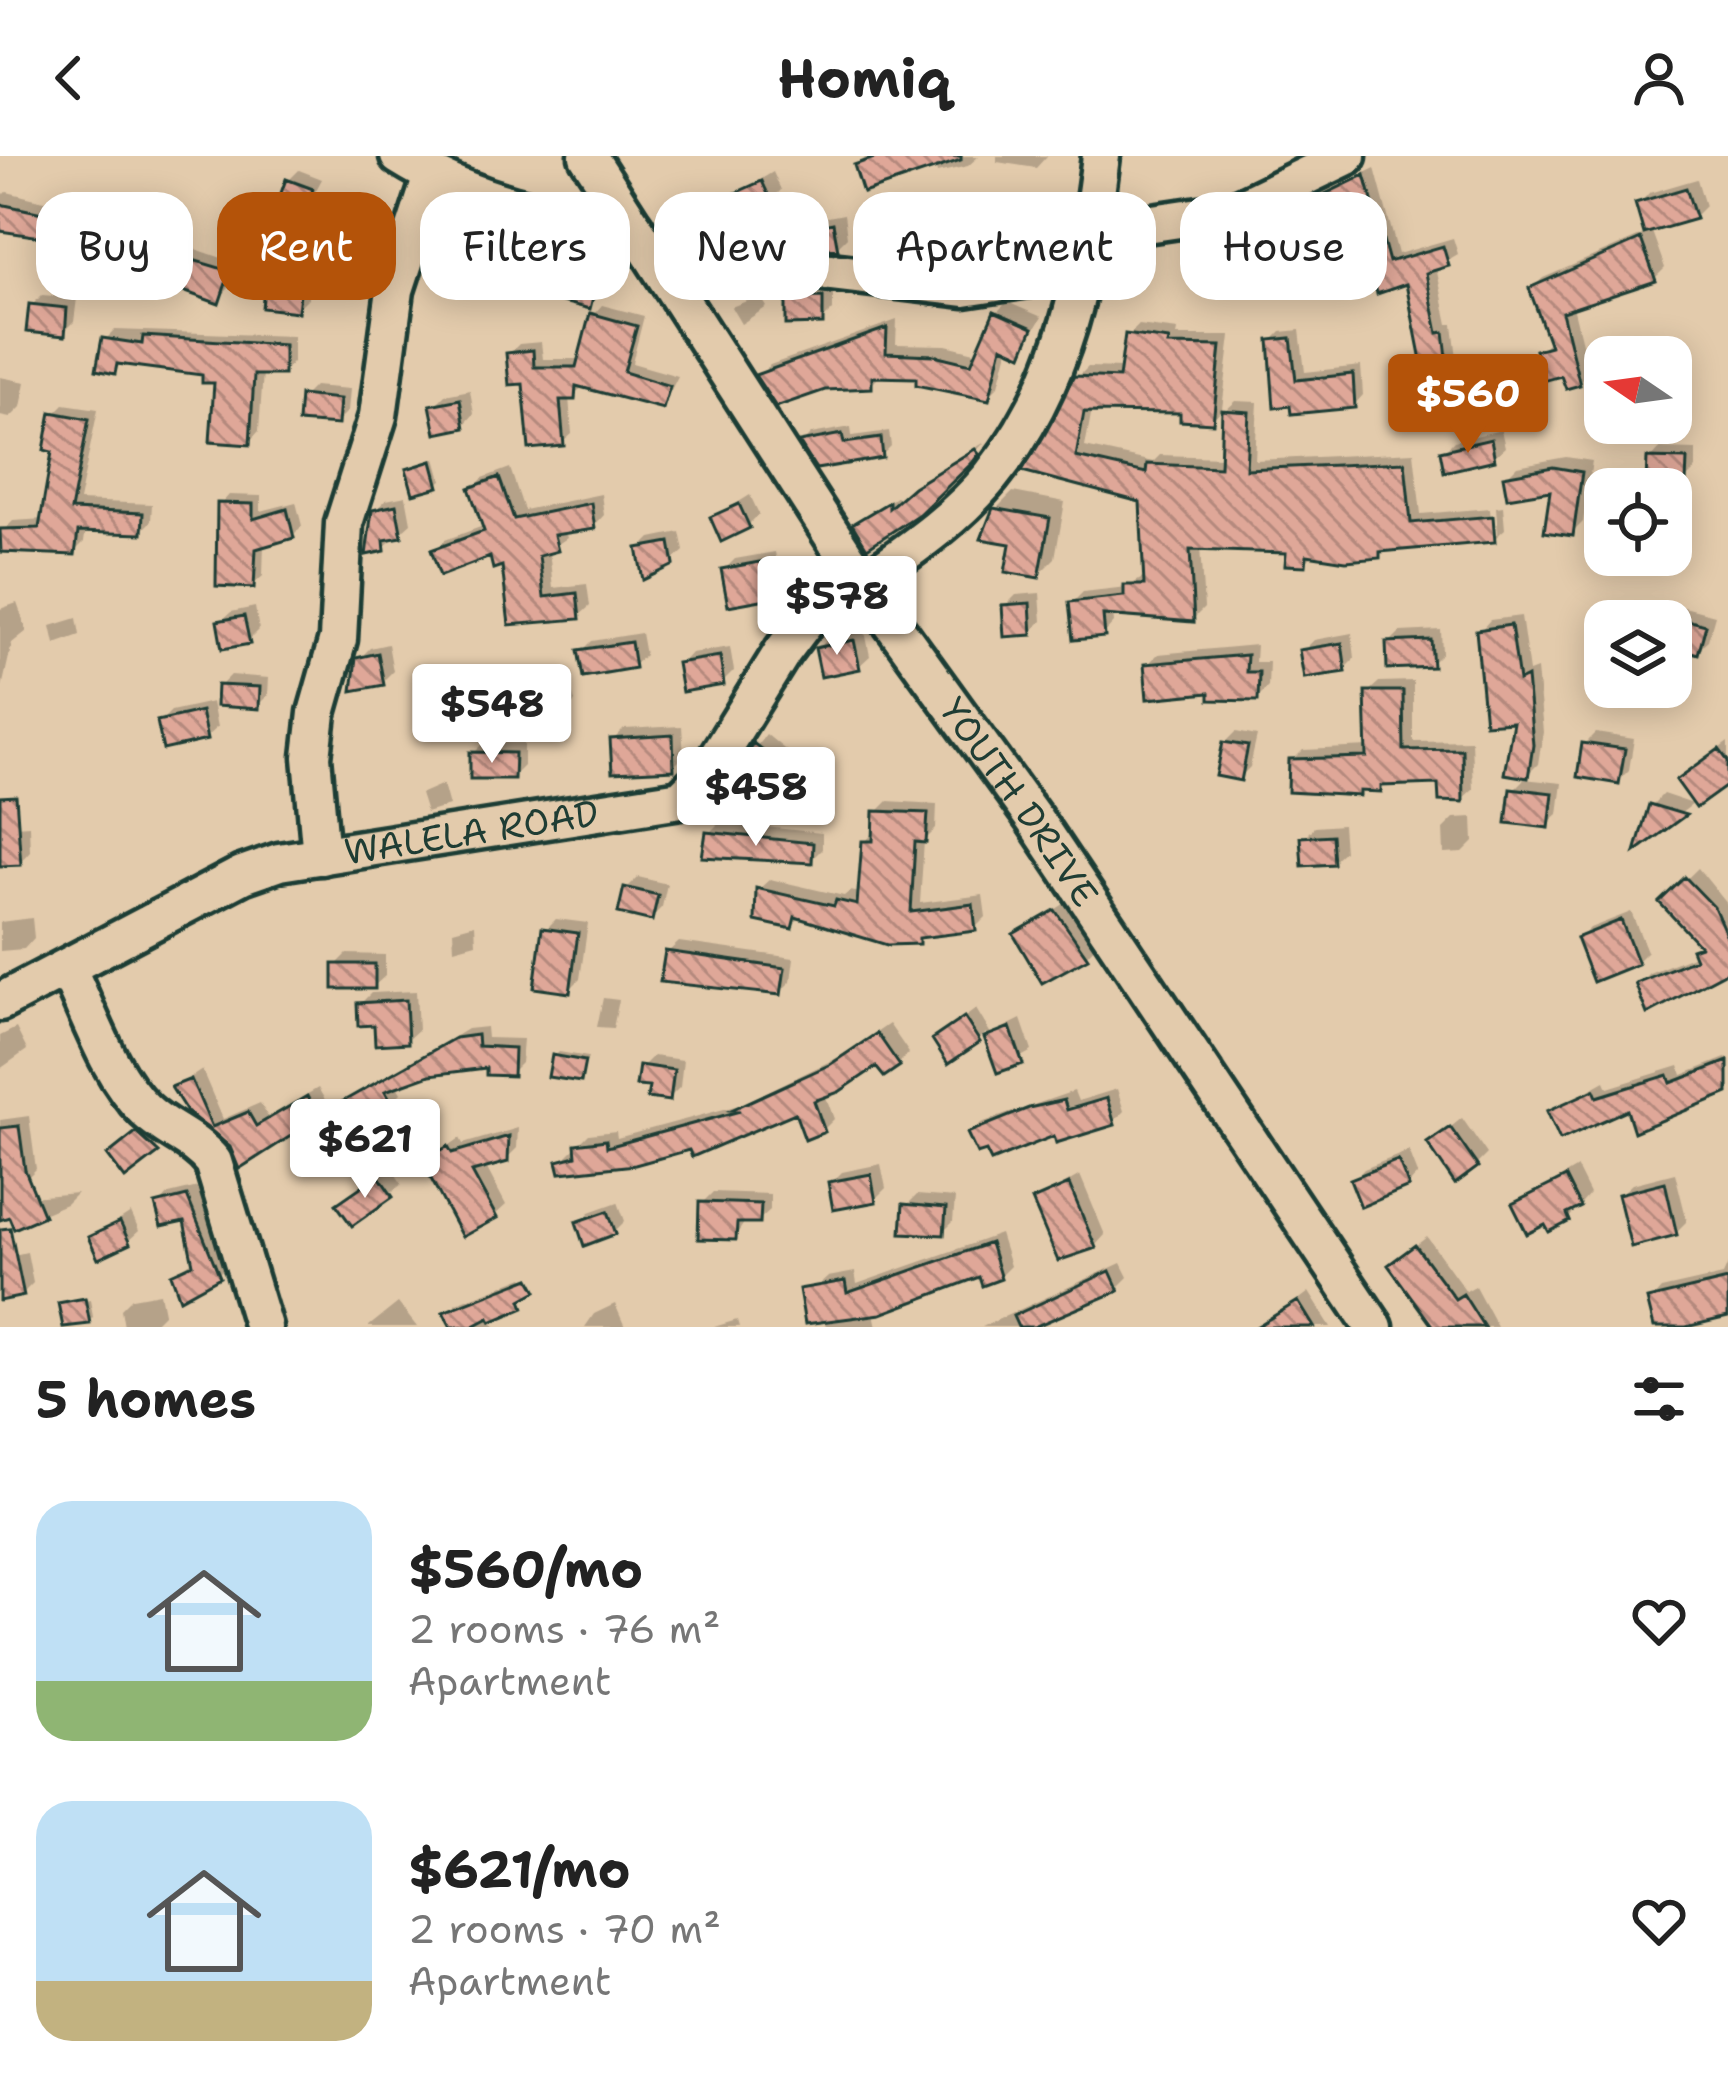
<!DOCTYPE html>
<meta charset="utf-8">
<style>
body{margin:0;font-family:"Shantell Sans",sans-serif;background:#f2f2f2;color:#222;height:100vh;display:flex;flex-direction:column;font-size:45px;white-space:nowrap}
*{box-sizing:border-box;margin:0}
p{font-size:39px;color:#767676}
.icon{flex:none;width:66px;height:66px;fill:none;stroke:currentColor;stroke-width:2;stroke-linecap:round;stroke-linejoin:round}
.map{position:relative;height:1171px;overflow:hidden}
.panel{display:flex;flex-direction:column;background:#fff;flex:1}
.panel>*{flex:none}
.hud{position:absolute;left:36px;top:36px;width:1656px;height:108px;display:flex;gap:24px}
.needle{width:78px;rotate:283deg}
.fabs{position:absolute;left:1584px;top:180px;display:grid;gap:24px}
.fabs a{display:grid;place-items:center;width:108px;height:108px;border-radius:24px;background:#fff;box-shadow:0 6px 30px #0003;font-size:60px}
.price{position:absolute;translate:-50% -102px;padding:0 27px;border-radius:12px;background:#fff;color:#222;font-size:39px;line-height:78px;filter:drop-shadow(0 3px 6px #0008)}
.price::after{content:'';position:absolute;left:50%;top:72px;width:36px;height:27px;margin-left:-18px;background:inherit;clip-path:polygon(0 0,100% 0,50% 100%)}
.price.active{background:#b45309;color:#fff}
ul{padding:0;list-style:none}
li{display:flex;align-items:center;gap:36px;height:300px;padding:0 36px}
li span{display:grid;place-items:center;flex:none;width:336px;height:240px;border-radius:36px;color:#555}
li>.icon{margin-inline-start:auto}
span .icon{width:144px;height:144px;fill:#fffc;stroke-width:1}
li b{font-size:51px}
h2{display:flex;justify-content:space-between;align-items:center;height:144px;padding:0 36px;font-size:51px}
.pill{padding:0 42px;border-radius:36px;background:#fff;box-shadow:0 6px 30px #0003;font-size:42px;line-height:108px}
.pill.active{background:#b45309;color:#fff}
header{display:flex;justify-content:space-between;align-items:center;height:156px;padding:0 36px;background:#fff;font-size:54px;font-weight:700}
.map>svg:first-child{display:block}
</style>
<header><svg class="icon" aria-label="back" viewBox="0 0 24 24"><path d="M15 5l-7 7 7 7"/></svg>Homiq<svg class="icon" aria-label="person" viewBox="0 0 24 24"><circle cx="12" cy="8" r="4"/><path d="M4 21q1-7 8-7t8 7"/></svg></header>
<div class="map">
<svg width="1728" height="1171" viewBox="0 0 1728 1171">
<defs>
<pattern id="building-back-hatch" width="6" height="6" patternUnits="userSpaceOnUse" patternTransform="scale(3)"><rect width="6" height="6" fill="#dfa798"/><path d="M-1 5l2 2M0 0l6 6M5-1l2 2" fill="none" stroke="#b4897d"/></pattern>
</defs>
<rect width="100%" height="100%" fill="#e3cbac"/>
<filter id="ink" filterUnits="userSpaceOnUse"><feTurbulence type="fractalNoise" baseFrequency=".00833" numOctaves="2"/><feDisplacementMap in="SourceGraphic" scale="24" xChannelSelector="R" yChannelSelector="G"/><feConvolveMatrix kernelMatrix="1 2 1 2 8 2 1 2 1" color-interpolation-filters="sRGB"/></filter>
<g filter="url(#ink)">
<path fill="#0003" d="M867,0H979L968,10L937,17L935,9L857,10Z
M997,0H1047L1036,12L997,6Z
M1375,12L1398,98L1453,82L1458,98L1436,111L1448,168H1453L1460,228L1530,209L1536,228L1526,238L1434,252L1409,124L1330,81L1284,96L1283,120L1273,130L1245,105L1250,99L1240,82L1250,72Z
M299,14L322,23L303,58L288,25Z
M773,16L781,34L771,45L735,39Z
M1697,23L1705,50L1694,61L1651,73L1665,112L1654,123L1573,150L1589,216L1578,226L1539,195L1551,183L1532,132L1543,122L1647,77L1639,48L1649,37Z
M7,36L89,56L82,86L72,96L45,78L0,72V40Z
M364,43L389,52L370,84L354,53Z
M132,51L160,54L158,80L248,111L218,144L183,117L116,111L121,62Z
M844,58L847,81L837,91L795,76L806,65Z
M443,78L527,100L524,117L519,122L439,83Z
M894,89L891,97L873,95L874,94Z
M585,96L609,102L607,111L578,104Z
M578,104V110L605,117L600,139L589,149L574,107Z
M279,113L311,117L308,142L297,153L268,124Z
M799,132H833V154L822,165L789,143Z
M42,139L77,142L74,166L64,176L31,150Z
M760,140L767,151L741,168L731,151Z
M1007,146L1042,161L1021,195L1009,190L999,229L988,240L919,219L882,218L871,229L759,219L770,209L897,164L896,188L946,189L979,197L996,157Z
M602,149L644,160L632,207L678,220L663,250L585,230L569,241L572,278L562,287L509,198L519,188L541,186L543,203H581L593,159Z
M1139,169L1178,174L1177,180H1231L1222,253L1212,264L1184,254L1092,253L1085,291L1153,306L1160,299L1223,301L1225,255L1236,245L1258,246L1255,304L1414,296L1421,358L1490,352L1492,378H1498L1496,351L1503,350L1505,373L1494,383L1385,393L1379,399L1315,397L1305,407L1289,394L1200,391L1204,452L1193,463L1113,457L1114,467L1104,478L1072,447L1083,436L1127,431L1146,420L1143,344L1027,313L1077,222L1088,211L1123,212L1128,180Z
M115,174L293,180V206L283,216H263L259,275L249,286L217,224L205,216L124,205L114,215L105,184Z
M1300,174L1305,216L1361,210L1363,239L1354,249L1293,254L1272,185L1281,176Z
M0,221L26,226L21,251L10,262L0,260Z
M314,230L350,233L348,255L337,266L303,241Z
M470,234L474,258L464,269L434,250L445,239Z
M64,248L98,253L79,345L152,348L151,365L141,375L86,373L84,386L74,396L3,375L13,365L44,363L55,293L54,258Z
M851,271L852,280L889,275L891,290L882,299L803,286L811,278Z
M1501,274L1505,291L1494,301L1443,296L1454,285Z
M985,286L921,352L856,369L897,340L898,348L926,322Z
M1660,293L1696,294V313L1685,324L1650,304Z
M1566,301L1592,305L1583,366L1572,377L1553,331L1506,321L1517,310Z
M436,302L442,324L437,328L409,313Z
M510,312L524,354L601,338L604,359L594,370L565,374L567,382L549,394L553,432L587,428L590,450L579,460L512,466L504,407L492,397L434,395L445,384L486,369L472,333L483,322Z
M1013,336L1065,346L1055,402L1038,419L996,353Z
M229,339L261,340V355L296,346L302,370L293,379L264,387L263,420L253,429L220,349Z
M750,339L759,358L748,369L713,362Z
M406,340L411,367L383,392L369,395L374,355L386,344Z
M680,376L684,395L672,406L640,393L651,382Z
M775,396L781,429L770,440L724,414L735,403Z
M1040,437L1042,465L1031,476L1005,450L1016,439Z
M17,447L27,475L12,487L0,541V453Z
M255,451L259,474L248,485L220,466L231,456Z
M1684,451L1715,459L1708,484L1697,494L1671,487L1674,461Z
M1521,460L1529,516L1537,513L1543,576L1538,608L1527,619L1516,562L1480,475L1490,464Z
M77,462L80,479L55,488L51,470Z
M1441,474L1442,497L1431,508L1389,487L1400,476Z
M865,475L870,500L859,510L818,493L829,482Z
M641,477L645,499L634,509L582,495L592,485Z
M1352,477L1355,502L1344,513L1303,495L1314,484Z
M388,488L393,515L382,526L359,503L370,492Z
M1256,489L1255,506H1269L1268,531L1257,542L1212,533L1147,509L1158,498Z
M730,491L734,515L723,526L681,508L691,497Z
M1605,497V522H1603L1599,503Z
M566,513L575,546L564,557L516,534L527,523Z
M231,519L269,522L268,539L257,550L220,530Z
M1413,525V585L1471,584L1473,633L1462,643L1441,625L1386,627L1358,637L1292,605L1303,594L1369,591L1368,536L1379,526Z
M212,546L217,571L206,581L160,566L171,555Z
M682,570L684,600L673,611L613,584L624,573Z
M1236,576L1257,580L1250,611L1240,621L1225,587Z
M1596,577L1634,583L1629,614L1618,625L1585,588Z
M766,578L789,597L773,617L741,611Z
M1728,586V625L1680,624L1690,614Z
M484,587H524V609L513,620L473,598Z
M1524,623L1562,627L1558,658L1547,668L1513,634Z
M443,628L449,650L426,657L420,638Z
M1663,638L1693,648L1640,688L1652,649Z
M888,645L937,648L936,673L924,685L920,747L983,739L986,761L975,772L925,778L918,785L802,760L791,770L759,733L770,723L844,740L850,735L861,737L865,686L876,674L877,656Z
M1473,661L1474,686L1463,697L1444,698L1443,673L1454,662Z
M720,666L822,677V693L811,704L709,677Z
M29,669L30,695L20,706L0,707V671Z
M1342,669L1344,695L1333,705L1303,682L1314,671Z
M1698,712L1728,749V813L1638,828L1649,817L1697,798L1702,787L1663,746Z
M638,721L667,728L662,751L651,762L627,732Z
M1067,746L1096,789L1086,800L1017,778Z
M1631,756L1647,795L1636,806L1579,783L1590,772Z
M32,762L34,782L24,793L0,795V766Z
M556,763L588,767L580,823L569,834L545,774Z
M475,768L476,787L454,793L453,774Z
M679,786L794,802L791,825L780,836L668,796Z
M347,798L385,799V820L374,830L336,809Z
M416,835L418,874L407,884L360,848L371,837Z
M603,842L619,844L613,872L597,871Z
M976,853L991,878L1021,863L1032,895L999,913L986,877L978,884L935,883Z
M889,868L909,897L898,908L877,906L825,938L834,963L823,974L797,953L691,990L561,1006L589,978L616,975L617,982L739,949L845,898Z
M486,871L487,882L523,883L521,907L511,917L489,909L430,916L396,928L401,937L391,947L337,952L467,873Z
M16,872L27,894L0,913V880Z
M559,896L588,901L580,923L555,900Z
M653,900L683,904L680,931L669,942L652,929L642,911Z
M1728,901V934L1550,956L1605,925L1608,932L1679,910L1682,919Z
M202,914L223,963L260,947L268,961L318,932L328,949L317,960L232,989L189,954L175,932Z
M1117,933L1124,955L1113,966L1056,976L971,978L981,967L1074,935L1078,945Z
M29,960L36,1013L26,1023H0V964Z
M1462,962L1487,998L1476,1009L1431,987Z
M149,967L167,984L126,1019L121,988Z
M518,972L517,992L506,1003L485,1009L506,1049L495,1059L426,1006L460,982L463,988Z
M1409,995L1418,1018L1408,1029L1354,1024L1364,1013Z
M881,1008L886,1032L875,1043L831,1027L842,1016Z
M390,1010L402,1028L353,1066L351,1038Z
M1577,1012L1590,1038L1568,1063L1546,1065L1516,1048Z
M1675,1017L1687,1065L1676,1076L1621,1038L1632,1028Z
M1080,1019L1105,1079L1095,1090L1035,1045Z
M198,1031L229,1107L218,1118H174L195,1103L186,1062L159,1049L169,1038Z
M713,1036L770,1038V1054L759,1064H746L735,1081L702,1047Z
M77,1037L66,1048L16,1069L19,1042Z
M917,1039L955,1042L953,1066L943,1076L906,1050Z
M618,1046L625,1065L614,1076L580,1067L590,1056Z
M131,1057L139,1075L128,1085L92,1082Z
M1000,1078L1010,1110L999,1121L981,1117L874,1157L877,1171H826L817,1131L828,1121L855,1116L857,1128Z
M1427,1081L1466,1135L1475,1130L1497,1171H1434L1403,1099Z
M27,1096L33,1127L22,1138L0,1142V1102Z
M1121,1107L1128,1121L1117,1132L1039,1166L1042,1171H982Z
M1728,1108V1160L1657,1171L1651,1144L1661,1133L1723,1119Z
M524,1121L532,1139L491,1163L495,1171H455L447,1157L457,1147Z
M1309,1136L1331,1171H1283L1276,1161Z
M160,1137L164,1157L153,1168L124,1171L121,1153L132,1142Z
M90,1144L93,1161L89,1165L62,1149Z
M398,1147L417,1171H369V1170Z
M615,1148L625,1171H585L594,1158Z
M737,1164L739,1171H714Z"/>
<path fill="url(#building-back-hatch)" stroke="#1f3d34" stroke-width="3" d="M880,0H961V4L863,37L854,9Z
M1365,19L1389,106L1443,90L1449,110L1426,117L1438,177L1444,176L1451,236L1521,217L1527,241L1431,255L1406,128L1377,138L1376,133L1345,136L1328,85L1274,103L1278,115L1270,118L1275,132L1254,140L1241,104L1248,102L1236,81Z
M286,23L313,33L303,61L276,51Z
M762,25L772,47L741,61L731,39Z
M1686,32L1696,63L1644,78L1635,47Z
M0,48L80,65L73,100L39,92L41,81L0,75Z
M351,52L380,63L370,88L342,77Z
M118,61L151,64L149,91L240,118L239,125L227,124L219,148L175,132L179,120L113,114Z
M833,67L838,94L795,89L792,75Z
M436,81L474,85L495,92L493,98L524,104L520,125L443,107L442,112L427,109Z
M1641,83L1656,125L1562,156L1580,229L1566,233L1561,220L1543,225L1535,194L1550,190L1529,132Z
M572,106L600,113L590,153L562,146Z
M265,122L301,127L298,156L262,152Z
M823,141V168L786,169V142Z
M29,148L67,152L65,180L26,176Z
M994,155L1033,172L1022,199L1002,190L989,244L916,229V222L872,221V232L825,234L776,251L755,219L887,172L886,197L934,199L971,208Z
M590,157L637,170L624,216L670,230L663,253L576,230L575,244H560L564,290L529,293L523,228L509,229L506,197L533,194L534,211H576Z
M1125,178L1169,184L1168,189L1221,190L1213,267L1180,265V257L1084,256L1076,301L1146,317L1147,308L1220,311L1222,254L1249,256L1246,313L1405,306L1411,367L1493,360L1495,386L1380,396V402L1346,405L1307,399L1306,410L1285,409L1286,397L1190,394L1194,466L1103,459L1105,481L1073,484L1069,446L1124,440V429H1144L1140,346L1022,315L1074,220L1119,222Z
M143,180L284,189V219H254L250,289L210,286L214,227H202V219L117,208L115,218L96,214L102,182L142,188Z
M1291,182L1296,224L1353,218L1355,252L1291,258L1290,250L1274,252L1269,184Z
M300,239L340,243L338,269L298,266Z
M460,243L465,272L436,278L430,249Z
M51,256L89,263L71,354L143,357L142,378L78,376L75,399L1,396L0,373L39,372L52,296L44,294Z
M842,278L844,287L881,282L883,302L816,313L799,286Z
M1491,283L1495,304L1444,316L1440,295Z
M975,293L979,298L973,306L919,358L867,392L852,368L889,346V352L913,331Z
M1647,302L1687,303L1686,327L1646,326Z
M432,305L439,331L413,338L406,313Z
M1553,311L1582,316L1573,380L1544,376L1550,335L1507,342L1503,320Z
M499,321L514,363L591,347L595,373L554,379L558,395L539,400L544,441L577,437L580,463L509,469L502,410L493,413L490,401L440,420L431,394L484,375L469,332Z
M217,347L253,348V363L287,353L294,382L256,393L254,432L216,430Z
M739,348L750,372L721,386L710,361Z
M396,349L402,381L384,384L385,395L366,399L372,354Z
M993,352L1050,362L1039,422L1005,416L1010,388L981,383Z
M670,386L674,409L643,424L637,392Z
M765,405L772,442L728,450L721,413Z
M1030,447L1032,479L1004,481L1002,449Z
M244,460L250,488L222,493L217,465Z
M1671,460L1706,469L1698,498L1671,490Z
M1511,469L1519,525L1527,521L1533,589L1528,622L1504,618L1513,566L1485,568L1476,474Z
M854,484L860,513L821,521L815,492Z
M1431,484L1433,511L1387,513L1386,486Z
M631,486L635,512L583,521L578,494Z
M1342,487L1346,516L1304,522L1299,494Z
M378,497L384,529L352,535L356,502Z
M1247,499L1246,516H1259L1258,545L1209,544V537L1147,543L1144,508Z
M720,500L724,529L682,536L677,507Z
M556,522L566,559L523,571L513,533Z
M217,529L260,531L259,553L216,550Z
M1365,535H1403L1404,594L1462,593L1463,646L1439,645L1438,628L1381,630V636L1360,635V640L1288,636L1289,603L1367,601Z
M201,555L207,584L163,594L157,565Z
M673,579L674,614L612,617L610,583Z
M1223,586L1248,590L1241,625L1216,620Z
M753,587L781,609L762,632L737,612Z
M1582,587L1625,593L1619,628L1577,621Z
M1719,593L1728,605V629L1696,652L1676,624Z
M470,596L515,597L514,623H470Z
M1510,632L1553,637L1549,672L1506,667Z
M16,640L21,709L0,710V641Z
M1649,648L1686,659L1635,696Z
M874,655L928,657L926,687L915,686L911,756L973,748L976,775L919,782V788L887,789L795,761L792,773L755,765L756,732L834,750L836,744L857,749L862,685H873Z
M706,676L813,687L812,707L702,701Z
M1332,679L1334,708L1302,710L1300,681Z
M1685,721L1714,751L1728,783V815L1647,858L1635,827L1695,803L1691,793L1700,790L1659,746Z
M624,731L658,739L652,765L618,757Z
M1055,754L1088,802L1042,827L1013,778Z
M1621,764L1638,808L1593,826L1576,782Z
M542,772L578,777L570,837L534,832Z
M665,795L785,812L781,839L660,826Z
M333,808H375V833H333Z
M406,844L408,887L375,889L374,869L358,870L357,847Z
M964,861L980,886L948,908L932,883Z
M1010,871L1023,908L997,917L984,881Z
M877,877L900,910L884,921L876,911L839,936L814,945L825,976L805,984L795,957L692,1001L689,994L635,1009L560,1017L557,1005L576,1000L575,988L606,984L607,991L740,955L731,954L831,908Z
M477,879L478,890L514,892L513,920L486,919V912L430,919L385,935L393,949L350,981L333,951L455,882Z
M552,899L585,905L581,926L548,921Z
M1728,905V937L1634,976L1627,954L1560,984L1547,955L1594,934L1597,941L1668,919L1671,927Z
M639,909L674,914L670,945L647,942L649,931L636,930Z
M191,923L212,971L248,956L256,970L307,940L319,962L239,1013L230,991L187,956L171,931Z
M1107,942L1115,969L1056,987L1054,980L991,1005L986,995L977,998L967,977L1029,952L1064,944L1067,954Z
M19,970L25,1014L44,1060L14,1073L9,1061L0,1064V972Z
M1450,971L1478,1011L1455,1028L1427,987Z
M136,976L159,997L125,1023L107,999Z
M509,980L508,1006L472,1016L497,1062L462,1081L422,1006L448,990L452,997Z
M1398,1004L1409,1031L1361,1051L1350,1023Z
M871,1018L876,1046L833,1054L828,1026Z
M378,1019L393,1041L352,1070L336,1048Z
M1566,1021L1581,1051L1567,1058L1570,1065L1549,1076L1545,1069L1527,1078L1512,1048Z
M1665,1026L1677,1079L1631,1091L1618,1038Z
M1069,1028L1096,1092L1058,1105L1032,1044Z
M187,1040L220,1121L180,1143L171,1118L193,1108L184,1066L161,1071L155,1048Z
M699,1046L761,1048L760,1067H737L736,1084L698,1083Z
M903,1048L946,1052L944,1079L901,1077Z
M608,1055L616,1078L584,1090L576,1066Z
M120,1066L130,1088L98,1103L88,1081Z
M10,1072L24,1140L0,1145V1073Z
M990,1087L1001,1123L982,1130L979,1121L881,1158L805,1168L799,1133L845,1125L847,1137Z
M1415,1089L1455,1143L1463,1138L1484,1171H1433L1388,1109Z
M1110,1115L1119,1135L1034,1171H1018L1013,1160Z
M530,1122L537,1135L521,1144L524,1152L491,1166L489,1162L472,1171H451L443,1156Z
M1728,1124V1161L1686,1171H1654L1647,1143Z
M85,1142L90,1168L63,1171L58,1147Z
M1298,1145L1314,1171H1256Z"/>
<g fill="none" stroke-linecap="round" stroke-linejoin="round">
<defs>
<g id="minor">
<path d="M399,0C474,47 548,61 634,71"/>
<path id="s1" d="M588,0L863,427L1034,663L1374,1171"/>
<path d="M1091,76L1234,55L1347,0"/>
<path d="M649,94L964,132L1087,113"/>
<path d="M863,427C908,395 956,363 991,320C1066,227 1087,114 1101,0"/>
<path d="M321,700L312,601L317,557L338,483L344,367L378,260L395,134L432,20"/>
<path d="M67,812C89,857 109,920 145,954C167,975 194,982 213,1006L263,1171"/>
<path id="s2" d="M0,846L242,719L279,706L681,643L708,616L783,495L850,406"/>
</g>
</defs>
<use href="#minor" stroke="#1f3d34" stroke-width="45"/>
<use href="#minor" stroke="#e3cbac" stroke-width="36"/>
</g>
</g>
<g text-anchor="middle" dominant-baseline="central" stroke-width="9" stroke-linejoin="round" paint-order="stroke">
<g font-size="36" fill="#1f3d34" stroke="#e3cbac">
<text stroke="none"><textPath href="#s1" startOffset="777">YOUTH DRIVE</textPath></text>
<text stroke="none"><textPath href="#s2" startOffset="507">WALELA ROAD</textPath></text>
</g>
</g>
</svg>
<div class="fabs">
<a><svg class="needle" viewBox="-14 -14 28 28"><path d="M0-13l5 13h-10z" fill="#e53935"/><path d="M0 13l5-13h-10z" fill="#767676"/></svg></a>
<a><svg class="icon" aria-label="locate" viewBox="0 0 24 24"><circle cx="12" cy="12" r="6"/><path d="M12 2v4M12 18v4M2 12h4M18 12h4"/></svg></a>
<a><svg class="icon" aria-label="layers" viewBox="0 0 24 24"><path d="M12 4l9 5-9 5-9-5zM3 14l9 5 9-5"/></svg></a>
</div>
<b class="price active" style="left:1468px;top:300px">$560</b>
<b class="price" style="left:837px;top:502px">$578</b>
<b class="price" style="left:492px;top:610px">$548</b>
<b class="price" style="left:756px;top:693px">$458</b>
<b class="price" style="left:365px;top:1045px">$621</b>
<div class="hud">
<a class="pill">Buy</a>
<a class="pill active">Rent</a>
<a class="pill">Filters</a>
<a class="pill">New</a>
<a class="pill">Apartment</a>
<a class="pill">House</a>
</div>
</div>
<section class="panel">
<h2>5 homes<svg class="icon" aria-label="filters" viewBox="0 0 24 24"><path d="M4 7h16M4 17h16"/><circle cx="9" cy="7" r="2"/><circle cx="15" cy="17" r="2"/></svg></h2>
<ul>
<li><span style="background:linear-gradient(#bfe0f5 75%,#8fb573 0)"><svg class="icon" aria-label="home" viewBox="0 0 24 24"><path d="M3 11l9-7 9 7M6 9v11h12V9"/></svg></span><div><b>$560/mo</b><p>2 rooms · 76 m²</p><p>Apartment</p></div><svg class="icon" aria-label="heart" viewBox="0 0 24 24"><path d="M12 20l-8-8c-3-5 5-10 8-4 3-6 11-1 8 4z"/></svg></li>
<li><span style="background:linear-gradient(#bfe0f5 75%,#c2b280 0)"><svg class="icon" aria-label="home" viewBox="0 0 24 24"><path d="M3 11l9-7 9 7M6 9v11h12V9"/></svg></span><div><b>$621/mo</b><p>2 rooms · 70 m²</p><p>Apartment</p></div><svg class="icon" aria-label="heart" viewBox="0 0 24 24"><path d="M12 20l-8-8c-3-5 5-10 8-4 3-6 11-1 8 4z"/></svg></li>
</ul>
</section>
